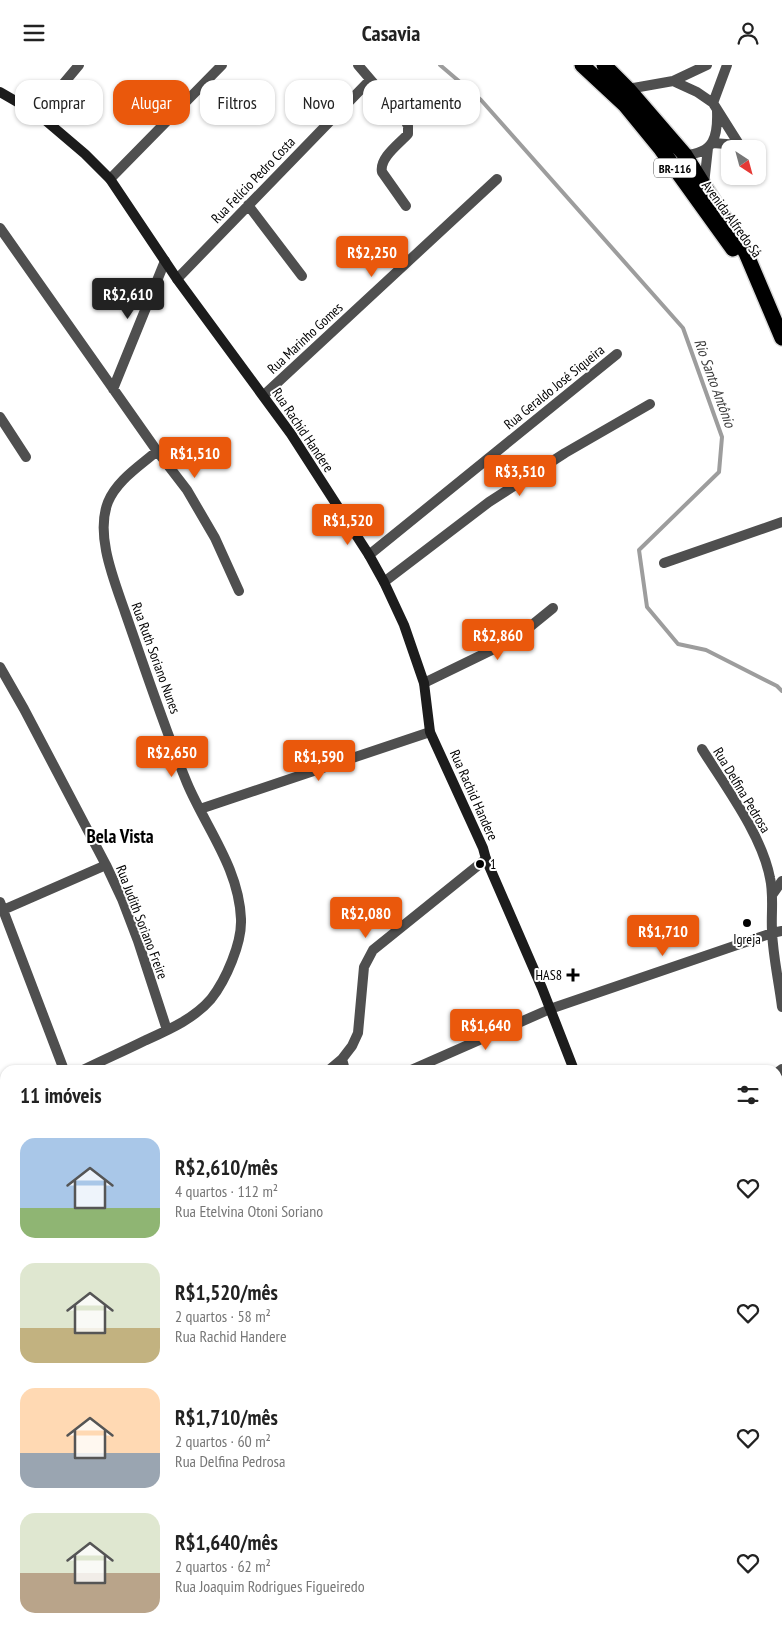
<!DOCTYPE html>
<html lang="pt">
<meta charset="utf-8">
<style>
body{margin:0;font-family:"PT Sans Narrow",sans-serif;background:#f2f2f2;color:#222;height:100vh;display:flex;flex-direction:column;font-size:19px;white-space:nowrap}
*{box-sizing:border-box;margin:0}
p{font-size:16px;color:#767676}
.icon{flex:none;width:28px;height:28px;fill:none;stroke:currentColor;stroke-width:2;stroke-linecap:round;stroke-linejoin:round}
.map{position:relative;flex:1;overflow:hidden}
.panel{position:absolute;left:0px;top:1000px;width:782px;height:571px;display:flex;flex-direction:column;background:#fff;border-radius:15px 15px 0 0;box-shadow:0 1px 4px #0004}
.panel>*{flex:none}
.hud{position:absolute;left:15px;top:15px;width:500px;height:45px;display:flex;gap:10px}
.needle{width:32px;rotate:144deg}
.tools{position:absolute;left:721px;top:75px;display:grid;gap:10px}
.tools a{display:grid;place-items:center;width:45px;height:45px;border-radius:10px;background:#fff;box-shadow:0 1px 4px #0004;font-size:25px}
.price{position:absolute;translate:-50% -42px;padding:0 11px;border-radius:5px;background:#ea580c;color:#fff;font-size:16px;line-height:32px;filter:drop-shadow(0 1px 2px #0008)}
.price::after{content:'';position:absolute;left:50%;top:30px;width:15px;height:11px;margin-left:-8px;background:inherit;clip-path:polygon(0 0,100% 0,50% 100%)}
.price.current{background:#222;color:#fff}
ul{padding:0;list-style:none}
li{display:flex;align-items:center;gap:15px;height:125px;padding:0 20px}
li span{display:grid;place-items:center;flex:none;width:140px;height:100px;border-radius:15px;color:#555}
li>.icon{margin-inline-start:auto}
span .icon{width:60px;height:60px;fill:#fffc;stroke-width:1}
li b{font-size:21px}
h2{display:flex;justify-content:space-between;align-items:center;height:60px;padding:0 20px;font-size:21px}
.tag{padding:0 18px;border-radius:15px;background:#fff;box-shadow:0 1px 4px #0004;font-size:18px;line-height:45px}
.tag.current{background:#ea580c;color:#fff}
header{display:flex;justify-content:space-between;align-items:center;height:65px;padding:0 20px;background:#fff;font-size:22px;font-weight:700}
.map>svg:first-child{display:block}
</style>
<header><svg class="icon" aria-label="menu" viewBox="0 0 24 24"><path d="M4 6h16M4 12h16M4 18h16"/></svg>Casavia<svg class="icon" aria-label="person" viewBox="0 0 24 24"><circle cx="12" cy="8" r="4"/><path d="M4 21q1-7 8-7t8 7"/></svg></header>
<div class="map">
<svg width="782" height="1571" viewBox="0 0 782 1571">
<rect width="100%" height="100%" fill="#fff"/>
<path fill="#d6d6d6" d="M0,1270H5V1330L0,1332Z
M70,1566H208L211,1571H65Z"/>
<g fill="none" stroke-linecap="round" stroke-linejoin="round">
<path stroke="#9d9d9d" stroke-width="4" d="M440,0L481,35L683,263L722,372L719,407L639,485L647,542L678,579L706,585L777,621L782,626"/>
<defs>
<path id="highway" d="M582,0L625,40L661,84L733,184
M604,0L628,24L685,90L746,188L782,273"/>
</defs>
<use href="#highway" stroke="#dbdbdb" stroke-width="18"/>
<path stroke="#4f4f4f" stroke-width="10" d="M358,0L405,55L408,61V69C399,79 379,93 382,107L406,141
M673,16L697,27L713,38L742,84
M628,24L673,16L707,0
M713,38L727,0
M38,49L79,0
M713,78L739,80
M685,90C714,88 718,72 717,46
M110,114L222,0
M704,119L708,83
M248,140L302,211
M0,163L157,386L187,425L215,473L239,526
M177,214L370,15
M113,324L165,196
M264,330L497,114
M0,352L26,392
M369,490L617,289
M664,498L782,457
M384,517L489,437L565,388L650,339
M0,602L24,644L106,800L122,834L138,876L167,965
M424,618L496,583L521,569L553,543
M702,684C725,721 762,770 770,813C774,830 771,848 772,866C773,892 779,917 782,942
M200,744L430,667
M772,830L782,816
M0,837L64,1005
M3,845L106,800
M83,1005C103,995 124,986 144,976C168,965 194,954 211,934C226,915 242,878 241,854C239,803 206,763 187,718C164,662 145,604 125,547C114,515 95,470 108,437C117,415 140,401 157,386
M329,1005L342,994
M345,1005L342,994L352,981L358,968L364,902L373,885L486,794
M411,1005L550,944L772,868L782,866
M778,1007L782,1004
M0,1037L5,1036
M778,1075L782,1072
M778,1194H782
M0,1230L5,1227
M778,1315H782
M421,1566V1571
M518,1566V1571
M278,1571L280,1566
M330,1571L331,1566
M646,1571V1566"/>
<path stroke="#1c1c1c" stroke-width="10" d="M0,27L38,49L85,89L110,114L177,214L291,369L369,490L384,517L404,560L424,618L430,667L483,783L486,794L542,923L574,1005
M778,1473H782"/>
<use href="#highway" stroke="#000" stroke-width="15"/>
</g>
<g fill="#000" stroke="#fff" stroke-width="2">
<circle cx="480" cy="799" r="5"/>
<circle cx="747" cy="858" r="5"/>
<path d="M570.5 902.5h5v5h5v5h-5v5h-5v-5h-5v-5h5z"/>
</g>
<g text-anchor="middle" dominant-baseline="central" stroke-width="4" stroke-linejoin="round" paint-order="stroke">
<rect fill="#fff" stroke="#4c4c4c" stroke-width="1" x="654" y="93.5" width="42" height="19" rx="4"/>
<g font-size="12" font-weight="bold" fill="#000">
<text x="675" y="103">BR-116</text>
</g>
<g font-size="14" fill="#000" stroke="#fff">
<text transform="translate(253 115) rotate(-46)">Rua Felício Pedro Costa</text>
<text transform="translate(732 154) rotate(54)">Avenida Alfredo Sá</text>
<text transform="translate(305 273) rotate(-43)">Rua Marinho Gomes</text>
<text transform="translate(554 322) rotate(-39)">Rua Geraldo José Siqueira</text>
<text transform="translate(303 365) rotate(56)">Rua Rachid Handere</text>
<text transform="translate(156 593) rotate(70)">Rua Ruth Soriano Nunes</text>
<text transform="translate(742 725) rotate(59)">Rua Delfina Pedrosa</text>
<text transform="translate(474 730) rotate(66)">Rua Rachid Handere</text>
<text transform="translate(142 857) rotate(69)">Rua Judith Soriano Freire</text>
</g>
<g font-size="14" fill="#000" stroke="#fff" text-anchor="start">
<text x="490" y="799">1</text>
<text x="747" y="874" text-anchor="middle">Igreja</text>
<text x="562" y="910" text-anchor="end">HAS8</text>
</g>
<g font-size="15" font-style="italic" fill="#3e3e3e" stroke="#fff">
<text transform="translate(715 318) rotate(70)">Rio Santo Antônio</text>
</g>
<g font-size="19" font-weight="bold" fill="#000" stroke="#fff">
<text x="120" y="771">Bela Vista</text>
</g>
</g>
</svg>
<div class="tools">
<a><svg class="needle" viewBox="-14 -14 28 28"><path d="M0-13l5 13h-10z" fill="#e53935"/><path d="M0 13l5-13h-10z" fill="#767676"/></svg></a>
</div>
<b class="price" style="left:372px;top:213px">R$2,250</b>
<b class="price current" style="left:128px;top:255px">R$2,610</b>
<b class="price" style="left:195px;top:414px">R$1,510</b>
<b class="price" style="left:520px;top:432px">R$3,510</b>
<b class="price" style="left:348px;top:481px">R$1,520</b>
<b class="price" style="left:498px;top:596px">R$2,860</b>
<b class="price" style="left:172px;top:713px">R$2,650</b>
<b class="price" style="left:319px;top:717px">R$1,590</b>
<b class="price" style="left:366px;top:874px">R$2,080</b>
<b class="price" style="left:663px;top:892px">R$1,710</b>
<b class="price" style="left:486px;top:986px">R$1,640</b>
<div class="hud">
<a class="tag">Comprar</a>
<a class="tag current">Alugar</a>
<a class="tag">Filtros</a>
<a class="tag">Novo</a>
<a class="tag">Apartamento</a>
</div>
<section class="panel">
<h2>11 imóveis<svg class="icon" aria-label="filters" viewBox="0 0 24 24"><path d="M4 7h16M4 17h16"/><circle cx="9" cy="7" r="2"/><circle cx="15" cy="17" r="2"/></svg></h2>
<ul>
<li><span style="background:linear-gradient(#a9c7e8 70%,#8fb573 0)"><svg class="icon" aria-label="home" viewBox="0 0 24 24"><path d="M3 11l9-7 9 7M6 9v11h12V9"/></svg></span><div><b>R$2,610/mês</b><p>4 quartos · 112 m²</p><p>Rua Etelvina Otoni Soriano</p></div><svg class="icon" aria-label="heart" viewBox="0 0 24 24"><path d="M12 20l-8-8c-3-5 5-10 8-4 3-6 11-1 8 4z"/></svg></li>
<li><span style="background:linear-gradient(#dfe7d0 65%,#c2b280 0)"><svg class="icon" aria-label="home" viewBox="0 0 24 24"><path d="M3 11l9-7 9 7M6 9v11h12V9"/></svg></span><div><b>R$1,520/mês</b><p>2 quartos · 58 m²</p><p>Rua Rachid Handere</p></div><svg class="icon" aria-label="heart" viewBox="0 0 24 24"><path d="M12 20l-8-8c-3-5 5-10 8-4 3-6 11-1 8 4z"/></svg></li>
<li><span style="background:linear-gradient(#ffd9b3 65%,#9aa5b1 0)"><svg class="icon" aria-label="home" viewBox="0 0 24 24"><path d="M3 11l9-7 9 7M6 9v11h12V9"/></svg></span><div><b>R$1,710/mês</b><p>2 quartos · 60 m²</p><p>Rua Delfina Pedrosa</p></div><svg class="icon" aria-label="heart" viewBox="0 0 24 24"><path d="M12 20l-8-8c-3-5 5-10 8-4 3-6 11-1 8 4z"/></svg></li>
<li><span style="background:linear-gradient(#dfe7d0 60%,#b9a48a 0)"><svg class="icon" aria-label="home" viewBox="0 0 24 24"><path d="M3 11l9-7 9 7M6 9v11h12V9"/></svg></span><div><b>R$1,640/mês</b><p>2 quartos · 62 m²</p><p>Rua Joaquim Rodrigues Figueiredo</p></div><svg class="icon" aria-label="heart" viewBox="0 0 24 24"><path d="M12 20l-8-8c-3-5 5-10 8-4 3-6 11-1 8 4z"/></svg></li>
</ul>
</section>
</div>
